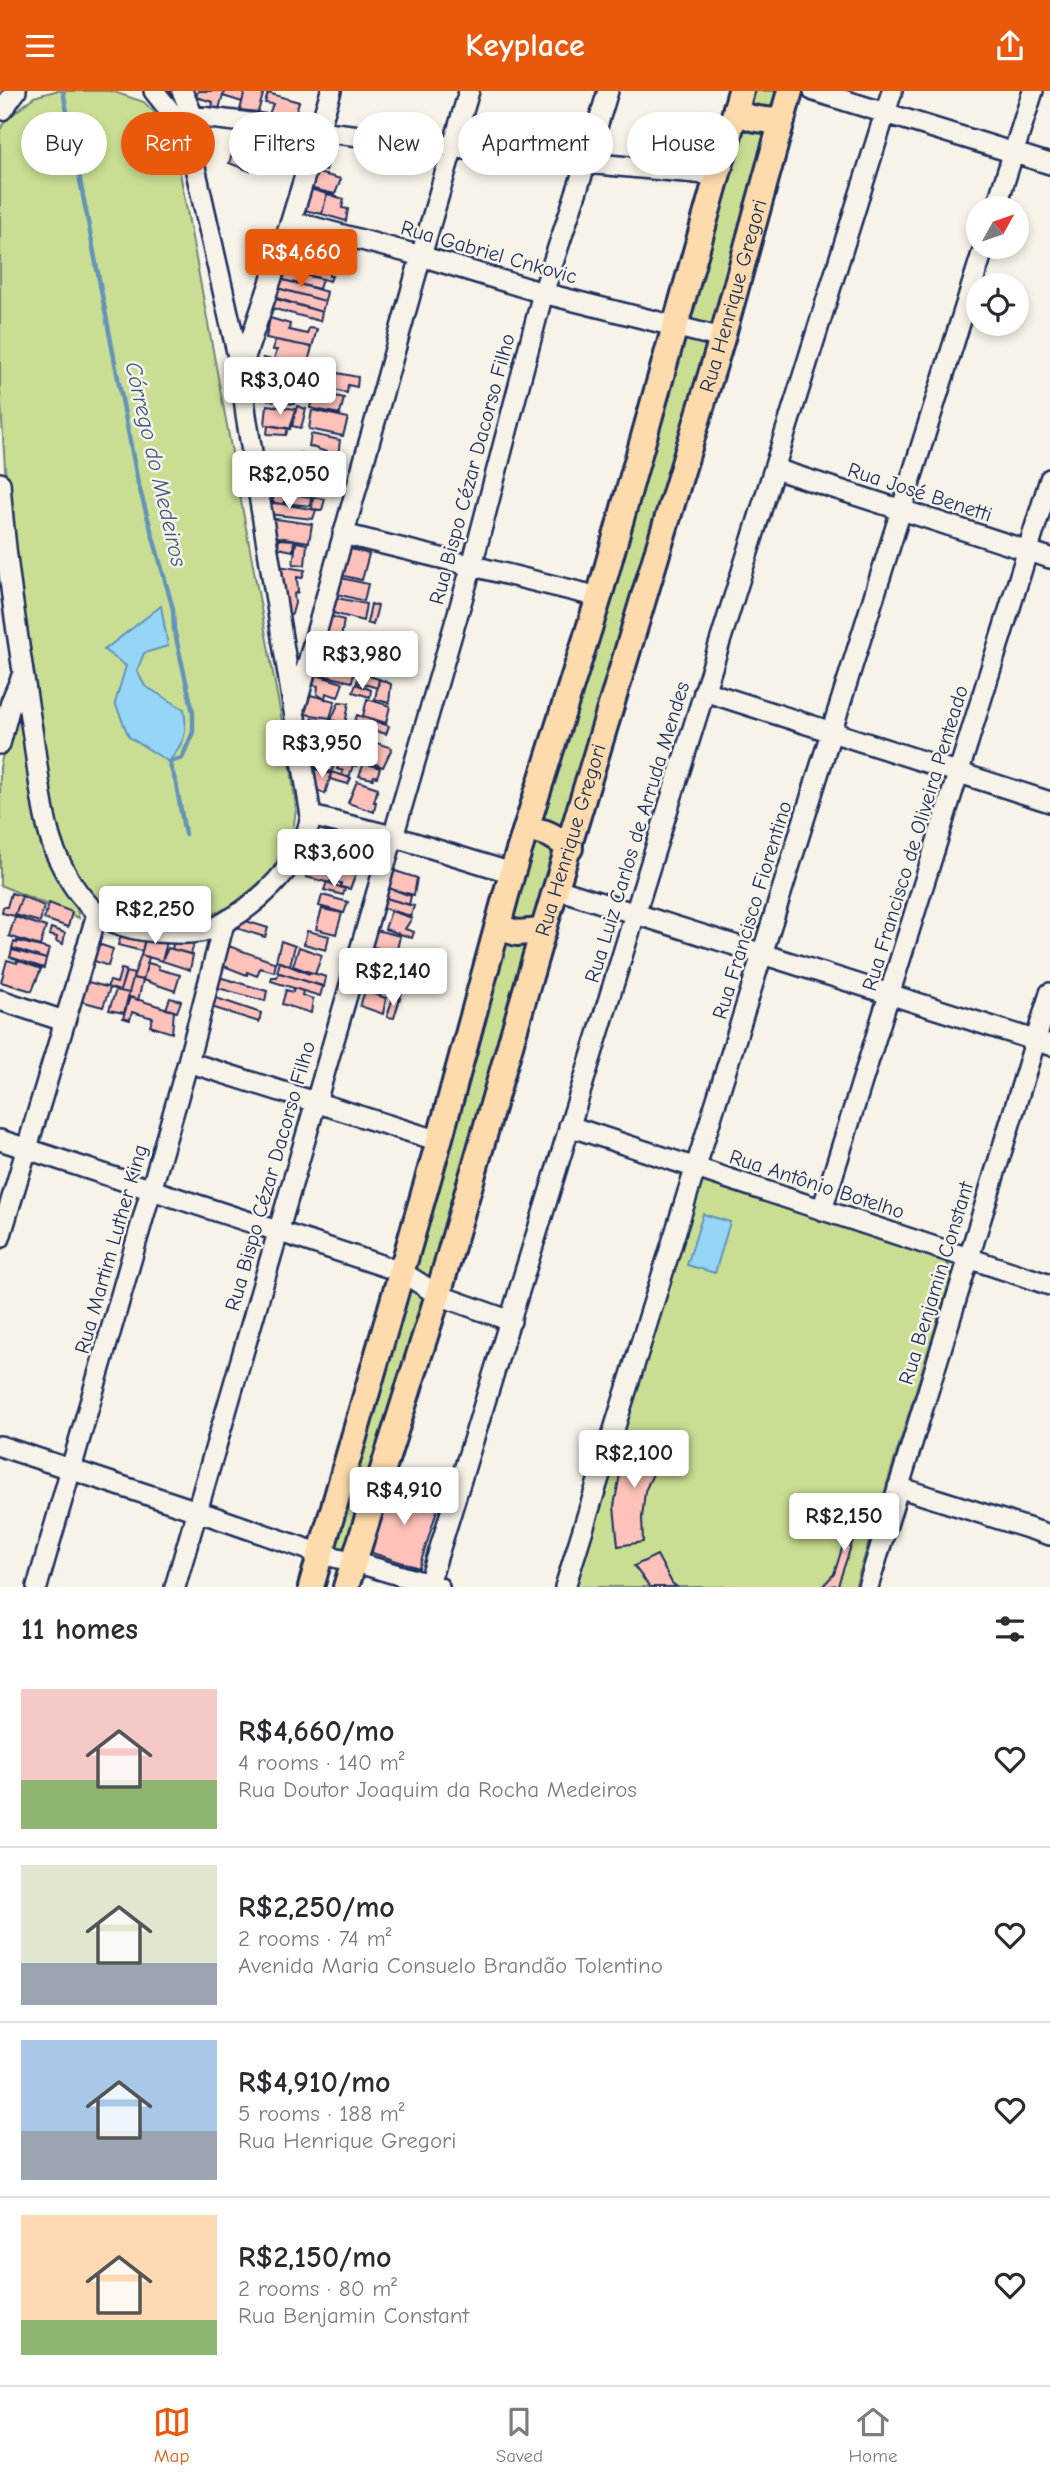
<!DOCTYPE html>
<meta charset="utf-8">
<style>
body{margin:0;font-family:"Comic Neue",sans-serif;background:#f2f2f3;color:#2b2b33;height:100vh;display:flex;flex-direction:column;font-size:26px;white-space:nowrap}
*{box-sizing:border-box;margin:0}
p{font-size:23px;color:#7c7c81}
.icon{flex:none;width:38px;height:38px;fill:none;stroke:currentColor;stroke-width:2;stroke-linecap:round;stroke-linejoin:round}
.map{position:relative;height:1496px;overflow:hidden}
.drawer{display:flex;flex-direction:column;background:#fff;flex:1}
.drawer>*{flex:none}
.top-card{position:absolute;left:21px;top:21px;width:1008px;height:63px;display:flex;gap:14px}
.needle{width:46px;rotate:50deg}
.fabs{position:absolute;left:966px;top:105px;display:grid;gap:14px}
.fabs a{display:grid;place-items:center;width:63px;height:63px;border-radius:50%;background:#fff;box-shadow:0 4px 10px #0003;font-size:35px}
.price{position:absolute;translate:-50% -60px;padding:0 16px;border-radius:7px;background:#fff;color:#222;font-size:23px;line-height:46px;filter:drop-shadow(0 2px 4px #0008)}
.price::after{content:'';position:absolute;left:50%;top:42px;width:21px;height:16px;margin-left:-10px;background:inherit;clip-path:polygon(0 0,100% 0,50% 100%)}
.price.active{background:#ea580c;color:#fff}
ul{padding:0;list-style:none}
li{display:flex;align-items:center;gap:21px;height:175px;padding:0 21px}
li+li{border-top:2px solid #e1e1e2}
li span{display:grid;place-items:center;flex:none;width:196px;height:140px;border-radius:0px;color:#555}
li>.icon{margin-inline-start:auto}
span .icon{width:84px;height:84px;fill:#fffc;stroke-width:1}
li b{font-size:30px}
h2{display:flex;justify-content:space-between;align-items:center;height:84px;padding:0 21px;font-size:30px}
.pill{padding:0 24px;border-radius:32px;background:#fff;box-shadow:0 4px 10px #0003;font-size:24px;line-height:63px}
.pill.active{background:#ea580c;color:#fff}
header{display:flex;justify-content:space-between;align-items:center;height:91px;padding:0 21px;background:#ea580c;color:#fff;font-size:32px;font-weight:700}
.tab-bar{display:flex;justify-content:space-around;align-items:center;height:98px;border-top:2px solid #e1e1e2;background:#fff;font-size:19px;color:#7c7c81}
.tab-bar a{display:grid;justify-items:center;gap:4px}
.tab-bar .active{color:#ea580c}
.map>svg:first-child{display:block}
</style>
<header><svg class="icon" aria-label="menu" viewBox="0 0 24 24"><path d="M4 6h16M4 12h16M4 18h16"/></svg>Keyplace<svg class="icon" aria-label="share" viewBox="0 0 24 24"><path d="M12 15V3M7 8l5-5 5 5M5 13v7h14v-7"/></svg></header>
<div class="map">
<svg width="1050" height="1496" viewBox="0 0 1050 1496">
<rect width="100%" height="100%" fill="#f7f3e8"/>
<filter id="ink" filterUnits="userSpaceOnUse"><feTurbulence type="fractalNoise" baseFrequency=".0143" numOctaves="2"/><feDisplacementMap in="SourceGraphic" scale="14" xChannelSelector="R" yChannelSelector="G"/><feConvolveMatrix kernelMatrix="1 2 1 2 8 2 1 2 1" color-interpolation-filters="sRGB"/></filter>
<g filter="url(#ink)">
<path fill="#c9de93" stroke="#728678" stroke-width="2" d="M55,0H111L144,11L172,39L292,684L296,719L293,740L270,783L231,815L199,829L163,835L127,829L95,812L61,763L45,701L9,440L0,298V39L4,31L34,6Z
M749,0H784L670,391L348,1460L316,1451Z
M13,620L26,636L39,743L46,767L67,798L76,814L79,827L0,794V676Z
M698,1091H705L947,1171L952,1183L855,1496H573Z"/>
<path fill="#95d5f6" stroke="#6493b9" stroke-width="2" d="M161,515L168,555L144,562L137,580L145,595L184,618C188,643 184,651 169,671L129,646L115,612L126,575L104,559Z
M703,1123L730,1131L715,1182L687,1174Z"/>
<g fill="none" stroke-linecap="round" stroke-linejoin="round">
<path stroke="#6493b9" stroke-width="4.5" d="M63,0L138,392L173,518L174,538L193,621V641L182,667L169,671L176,692L185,743"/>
</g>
<path fill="#fec2ba" stroke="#1b2f5e" stroke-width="2" d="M198,0H224L219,18L212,17L213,11L196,6Z
M225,0H245L242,11L223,5Z
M245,0H264L258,21L240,19Z
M268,2L299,11L294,26L269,23L273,13L265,12Z
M258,43L280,54L273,78L250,68Z
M316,56L331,58L326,80L310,76Z
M233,60L250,62V80L229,72Z
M314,81L341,88L335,103L309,97Z
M307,97L327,103L322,123L304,119Z
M327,103L344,108L342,117L348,118L346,130L322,123Z
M293,143L308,148L301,172L282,166Z
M312,149L321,152L314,176L304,172Z
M281,167L329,182V185H332L330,190L279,176Z
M286,180L322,188L319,198L283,189Z
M277,187L327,201L325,210L274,196Z
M273,196L325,210L322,221L270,205Z
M269,206L322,221L320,230L267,216Z
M270,227L290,233L289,239L307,243L309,237L317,238L312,256L266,247Z
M275,249L312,256L307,275L274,268L277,259H273Z
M263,267L299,275L295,294L260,287Z
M308,275L332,281L331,288L335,289L337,282L358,286L357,296L348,294L347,302L307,293L310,284L306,283Z
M263,289L272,291L271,294L297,298L294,313L268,309L269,301L261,300Z
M314,297L323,299V302L344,307L340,323L310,317Z
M267,314L296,318L290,338L265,334Z
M297,315L306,318L301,337L292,335Z
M312,319L348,327L343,345L309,338Z
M268,334L288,337L286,344L267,343Z
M311,343L340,349L338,365L309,355Z
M300,362L327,368L325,382L296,377Z
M282,363L295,368L294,377L279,374Z
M279,374L294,377L292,389L276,385Z
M296,379L321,384L315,398L293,393Z
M276,385L284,387V394L288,395L286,402L275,399Z
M275,401L286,402L284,413L272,412Z
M286,402L311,406L310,415L285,412Z
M313,406L325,408L322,419L312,418Z
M265,410L316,419L313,428L268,423Z
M269,427L312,433L309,451L272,445Z
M279,448L294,449L293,460L278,457Z
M296,451L307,453L305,474L293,473Z
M351,458L369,463L362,489L340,484L344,463L349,464Z
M278,475L305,479L302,487L297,486L298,501L294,503L295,512L292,523L284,524Z
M341,487L368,493L364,510L337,503Z
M337,507L366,513L363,530L333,522Z
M371,513L378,515L373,534L367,532Z
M330,525L344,529L341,547L325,542Z
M326,545L361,553L357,573L347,571L348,568L323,562Z
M322,564L360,574L359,582L354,581L352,591L318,583Z
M359,582L379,588L378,597L357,591Z
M313,583L343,592L338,606L326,602L325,608L317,603L318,595L310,593Z
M379,588L391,593L389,612L375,608Z
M356,593L371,599L370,606L353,601Z
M310,604L335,610L330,627L305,623Z
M367,608L390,615L386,632L363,625Z
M339,611L349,612L345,633L331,629Z
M357,624L389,635L386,643L354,633Z
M312,627L343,634L339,649L334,648L331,663L337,665L335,671L325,668L327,663L312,658L315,644L309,642Z
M358,646L392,657L383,676L353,665Z
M338,661L359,667L356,675L336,669Z
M314,667L335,673L331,681L312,675Z
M339,670L353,674L349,687L342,684L343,680L337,678Z
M364,672L380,677L377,686L374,685L373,688L359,685Z
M313,677L331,683L325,703L319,700L316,695Z
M331,681L351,687L348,693L330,688Z
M357,690L378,697L374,711H376L374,721L348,712Z
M335,736L344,741L336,771L319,765L326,742L333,744Z
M343,745L357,749V753L362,755L358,770L340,765Z
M337,767L360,772L350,798L341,796V792L331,790Z
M318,769L335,775L330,792L306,786L309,772L317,774Z
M392,779L417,787L414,804L387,797Z
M327,791L345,798L343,804L324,799Z
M389,797L411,805L409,814L386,807Z
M11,802L22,805L15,825L2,822L3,816H7Z
M322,804L348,811L344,822L319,815Z
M22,805L44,815L40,831L15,824Z
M386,807L414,815L411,825L383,817Z
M49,812L72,821L68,836L44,828Z
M322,818L342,822L336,843L316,838Z
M391,820L412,827L405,838L414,841L412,847L385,838Z
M15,826L46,836L40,855L9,845Z
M243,829L268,837L265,846L239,838Z
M51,837L65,842L63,853L56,850L57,846L49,844Z
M123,838L146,842L142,860L118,854Z
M376,839L400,845L396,863L371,855Z
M307,840L329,845L326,859L304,853Z
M147,842L169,843L162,870L141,864Z
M175,845L195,849L191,863L172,858Z
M17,850L49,858L46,868L12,857L14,851L17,852Z
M281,850L295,855L290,874L276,870Z
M95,852L113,858L108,875L89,868Z
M223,853L276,872L274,881L260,877L257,885L247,881V884L216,872Z
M299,856L322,864L315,883L293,875Z
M168,857L193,864L190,879L162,870Z
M370,858L400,868L395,885L365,876Z
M12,859L46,868L44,877L10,866Z
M141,864L149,866L143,889L133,887Z
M7,869L17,872V869L41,878L32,900L1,891Z
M280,871L309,883L310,881L326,886L324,896L277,881Z
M148,872L159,875L158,878L180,884L175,900L143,889Z
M365,876L383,882L382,887L392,890L391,904L359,893Z
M121,878L126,879L120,900L107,896L110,890L117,892Z
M126,881L134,883L129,902L120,900Z
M279,882L323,895L320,905L271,890L272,886H277Z
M212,884L267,900L265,910L211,895Z
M133,887L143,889L138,909L128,906Z
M395,887L405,890L400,908L393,906L395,897L391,896Z
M81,889L110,897L103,916L73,908Z
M294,897L303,900L302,904L313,908L311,922L282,913L286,899L293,901Z
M116,899L129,902L124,922L109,919Z
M365,900L386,907L383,923L360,915Z
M207,904L261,922L259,931L205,914Z
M130,906L174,920L172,942L150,935L153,927L132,921L130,929L123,927Z
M393,906L400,908L394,927L387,926Z
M170,907L181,910L177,921L166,918Z
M632,1346L664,1359L645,1400L642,1427L643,1451L618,1455L614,1415L620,1383Z
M388,1395L439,1413L419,1477L369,1461Z
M852,1426L860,1428L838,1494L822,1496L834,1483Z
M657,1464L672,1492L677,1496H650L634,1475Z"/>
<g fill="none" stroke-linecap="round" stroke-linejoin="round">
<defs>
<path id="minor" d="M182,0L193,25L189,37
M814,0L1050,73
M2,19L16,0
M178,29L193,25L586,72L717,84
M996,117L1033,0
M291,130L421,165L543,202L722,247
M241,278L291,130L331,0
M775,378L1050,467
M0,392C6,477 20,561 33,645C38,679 43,736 57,765C64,780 74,798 85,810C103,832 129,839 156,841C178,842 198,845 218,835C260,813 302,773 311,725L246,324L241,279L187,41L154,0
M343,443L599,506
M704,600L1050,711
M297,611L421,165L469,0
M0,653L11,611L22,585
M311,725L392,745L512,782
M557,798L1050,954
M0,909L64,930
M188,971L439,1050
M569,1035L1050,1194
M0,1049L402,1181L438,1204L511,1230
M822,1119L1050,388
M0,1147L97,823
M0,1355L197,1420L321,1463L355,1471L439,1496
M898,1396L1050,1444
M37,1496L188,971L224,832
M175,1496L472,474L543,202L586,72L608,0
M428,1496L635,823L892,0
M565,1496C705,1049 842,602 984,156
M868,1496L1050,902"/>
<g id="major">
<path d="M736,17C745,30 767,29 782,30"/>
<path d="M525,741C543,736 556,747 570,757"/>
<path d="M498,836L517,842L543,840"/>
<path d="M311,1496L439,1050L512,782L599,506L741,0"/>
<path id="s1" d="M346,1496L438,1204L543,840L722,247L790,0"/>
</g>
</defs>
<use href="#minor" stroke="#1b2f5e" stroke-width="24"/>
<use href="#major" stroke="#1b2f5e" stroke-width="30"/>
<use href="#minor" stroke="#f7f3e8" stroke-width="19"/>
<use href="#major" stroke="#fedbac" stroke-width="24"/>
</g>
</g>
<g text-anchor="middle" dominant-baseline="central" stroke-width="5" stroke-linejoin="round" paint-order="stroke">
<g font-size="21" fill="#1b2f5e" stroke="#f7f3e8">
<text transform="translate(489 161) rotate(16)">Rua Gabriel Cnkovic</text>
<text stroke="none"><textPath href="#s1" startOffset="1348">Rua Henrique Gregori</textPath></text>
<text transform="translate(472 378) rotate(-75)">Rua Bispo Cézar Dacorso Filho</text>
<text transform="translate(920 401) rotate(18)">Rua José Benetti</text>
<text transform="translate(637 741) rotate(-73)">Rua Luiz Carlos de Arruda Mendes</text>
<text transform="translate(915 747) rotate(-73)">Rua Francisco de Oliveira Penteado</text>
<text stroke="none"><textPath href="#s1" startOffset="780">Rua Henrique Gregori</textPath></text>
<text transform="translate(752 819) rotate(-73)">Rua Francisco Fiorentino</text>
<text transform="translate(270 1085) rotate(-74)">Rua Bispo Cézar Dacorso Filho</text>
<text transform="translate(817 1093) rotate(18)">Rua Antônio Botelho</text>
<text transform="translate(111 1158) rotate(-74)">Rua Martim Luther King</text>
<text transform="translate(936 1192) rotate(-73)">Rua Benjamin Constant</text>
</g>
<g font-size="23" font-style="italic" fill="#3a5884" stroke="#f7f3e8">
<text transform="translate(156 373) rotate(77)">Córrego do Medeiros</text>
</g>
</g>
</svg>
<div class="fabs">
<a><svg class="needle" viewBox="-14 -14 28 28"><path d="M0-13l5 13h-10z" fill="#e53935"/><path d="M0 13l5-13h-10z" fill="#7c7c81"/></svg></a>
<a><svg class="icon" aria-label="locate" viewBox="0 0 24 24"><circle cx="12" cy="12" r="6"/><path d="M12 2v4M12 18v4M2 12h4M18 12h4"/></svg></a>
</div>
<b class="price active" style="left:301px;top:198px">R$4,660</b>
<b class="price" style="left:280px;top:326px">R$3,040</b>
<b class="price" style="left:289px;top:420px">R$2,050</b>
<b class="price" style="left:362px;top:600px">R$3,980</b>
<b class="price" style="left:322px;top:689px">R$3,950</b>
<b class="price" style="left:334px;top:798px">R$3,600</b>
<b class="price" style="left:155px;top:855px">R$2,250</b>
<b class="price" style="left:393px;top:917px">R$2,140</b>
<b class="price" style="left:634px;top:1399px">R$2,100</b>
<b class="price" style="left:404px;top:1436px">R$4,910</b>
<b class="price" style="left:844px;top:1462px">R$2,150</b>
<div class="top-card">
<a class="pill">Buy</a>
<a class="pill active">Rent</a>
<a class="pill">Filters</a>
<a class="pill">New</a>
<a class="pill">Apartment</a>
<a class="pill">House</a>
</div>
</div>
<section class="drawer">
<h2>11 homes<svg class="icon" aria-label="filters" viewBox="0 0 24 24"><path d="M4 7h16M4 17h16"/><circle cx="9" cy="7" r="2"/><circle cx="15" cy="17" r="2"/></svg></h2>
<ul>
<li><span style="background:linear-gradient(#f6c9c9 65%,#8fb573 0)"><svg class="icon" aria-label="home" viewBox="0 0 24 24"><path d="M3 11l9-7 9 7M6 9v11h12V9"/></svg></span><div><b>R$4,660/mo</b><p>4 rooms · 140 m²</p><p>Rua Doutor Joaquim da Rocha Medeiros</p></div><svg class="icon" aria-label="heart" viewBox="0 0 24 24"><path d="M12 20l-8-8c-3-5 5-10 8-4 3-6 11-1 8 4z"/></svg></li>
<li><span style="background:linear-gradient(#dfe7d0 70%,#9aa5b1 0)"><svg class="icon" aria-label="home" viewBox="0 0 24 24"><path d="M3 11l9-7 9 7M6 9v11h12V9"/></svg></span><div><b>R$2,250/mo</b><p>2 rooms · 74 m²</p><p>Avenida Maria Consuelo Brandão Tolentino</p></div><svg class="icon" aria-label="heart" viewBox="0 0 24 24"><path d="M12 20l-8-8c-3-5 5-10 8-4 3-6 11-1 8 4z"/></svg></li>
<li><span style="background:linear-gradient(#a9c7e8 65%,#9aa5b1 0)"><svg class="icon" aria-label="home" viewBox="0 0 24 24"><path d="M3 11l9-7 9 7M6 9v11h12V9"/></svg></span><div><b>R$4,910/mo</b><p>5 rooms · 188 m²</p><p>Rua Henrique Gregori</p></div><svg class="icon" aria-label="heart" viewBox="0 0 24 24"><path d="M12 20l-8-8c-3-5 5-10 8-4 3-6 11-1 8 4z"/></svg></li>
<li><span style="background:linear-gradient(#ffd9b3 75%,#8fb573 0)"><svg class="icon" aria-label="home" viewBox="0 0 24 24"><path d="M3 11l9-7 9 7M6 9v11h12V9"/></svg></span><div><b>R$2,150/mo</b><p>2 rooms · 80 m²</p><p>Rua Benjamin Constant</p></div><svg class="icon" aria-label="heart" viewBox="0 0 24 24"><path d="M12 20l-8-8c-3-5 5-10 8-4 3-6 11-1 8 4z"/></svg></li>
</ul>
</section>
<nav class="tab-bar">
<a class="active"><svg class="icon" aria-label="map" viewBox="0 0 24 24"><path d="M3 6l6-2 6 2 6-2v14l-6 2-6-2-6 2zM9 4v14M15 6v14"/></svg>Map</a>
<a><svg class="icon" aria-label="saved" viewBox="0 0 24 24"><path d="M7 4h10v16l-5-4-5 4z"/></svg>Saved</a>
<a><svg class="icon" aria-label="home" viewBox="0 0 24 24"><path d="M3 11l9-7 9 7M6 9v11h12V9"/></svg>Home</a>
</nav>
